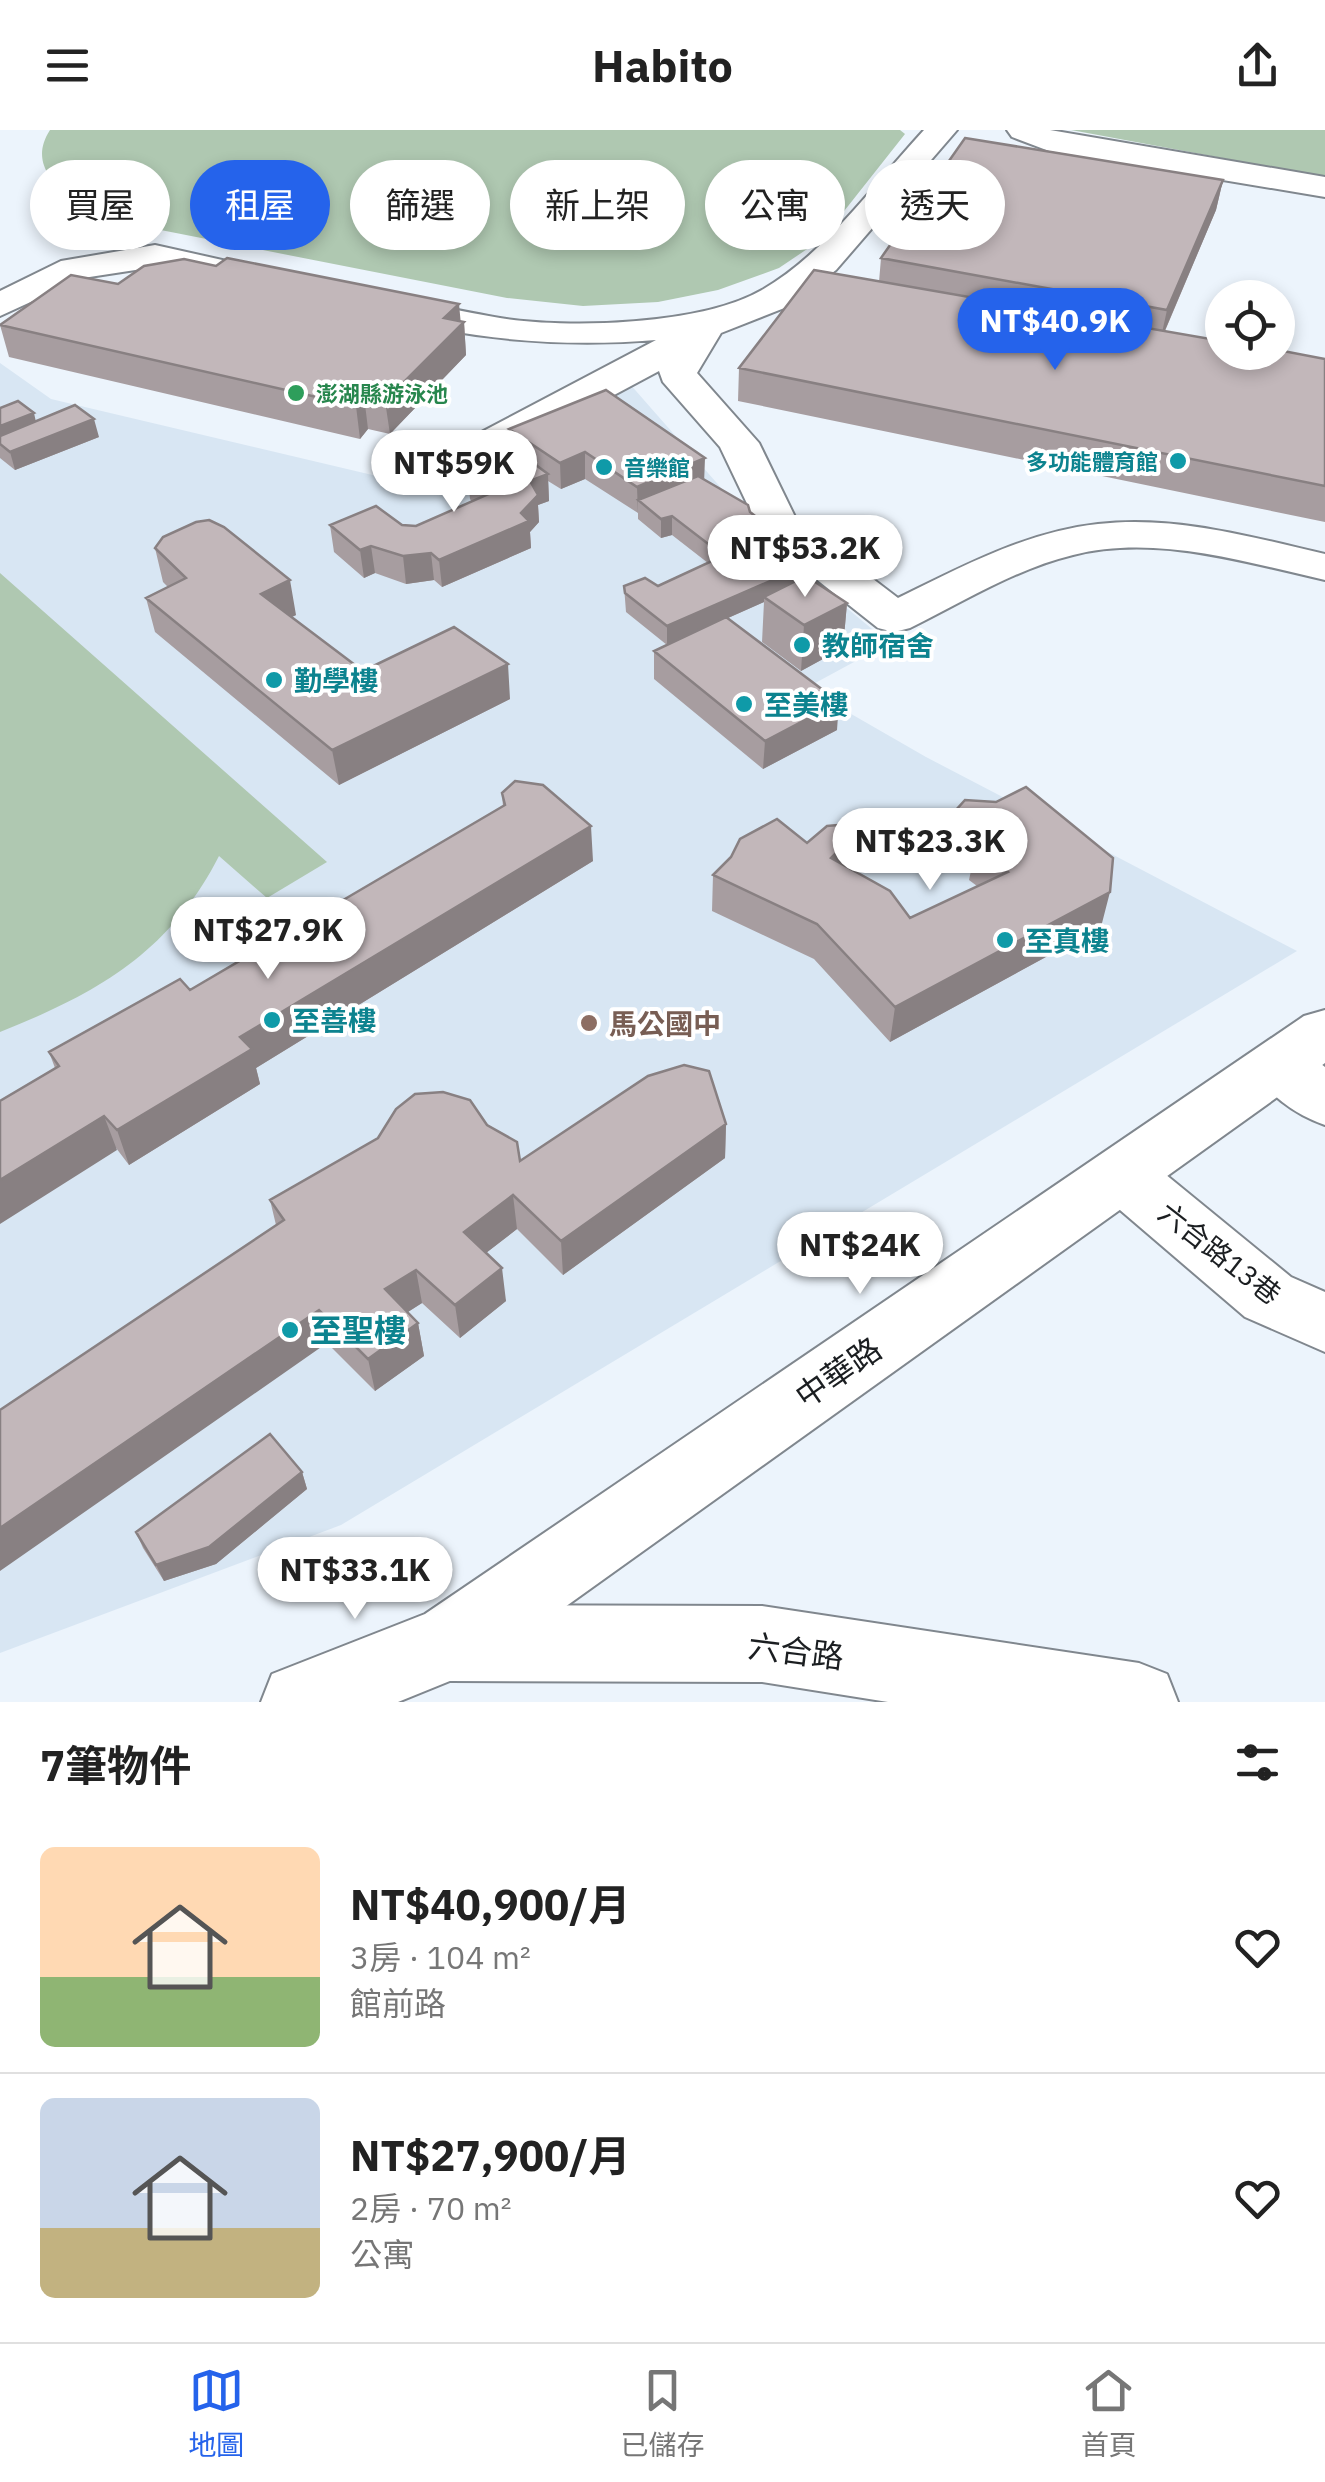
<!DOCTYPE html>
<html lang="zh-TW">
<meta charset="utf-8">
<style>
body{margin:0;font-family:"IBM Plex Sans","Noto Sans TC",sans-serif;background:#f2f2f2;color:#222;height:100vh;display:flex;flex-direction:column;font-size:38px;white-space:nowrap}
*{box-sizing:border-box;margin:0}
p{font-size:32px;color:#767676}
.icon{flex:none;width:55px;height:55px;fill:none;stroke:currentColor;stroke-width:2;stroke-linecap:round;stroke-linejoin:round}
.map{position:relative;height:1572px;overflow:hidden}
.details{display:flex;flex-direction:column;background:#fff;flex:1}
.details>*{flex:none}
.top-card{position:absolute;left:30px;top:30px;width:1265px;height:90px;display:flex;gap:20px}
.tools{position:absolute;left:1205px;top:150px;display:grid;gap:20px}
.tools a{display:grid;place-items:center;width:90px;height:90px;border-radius:50%;background:#fff;box-shadow:0 5px 15px #0003;font-size:50px}
.price{position:absolute;translate:-50% -85px;padding:0 22px;border-radius:35px;background:#fff;color:#222;font-size:32px;line-height:65px;filter:drop-shadow(0 2px 5px #0008)}
.price::after{content:'';position:absolute;left:50%;top:60px;width:30px;height:22px;margin-left:-15px;background:inherit;clip-path:polygon(0 0,100% 0,50% 100%)}
.price.active{background:#2563eb;color:#fff}
ul{padding:0;list-style:none}
li{display:flex;align-items:center;gap:30px;height:250px;padding:0 40px}
li+li{border-top:2px solid #e0e0e0}
li span{display:grid;place-items:center;flex:none;width:280px;height:200px;border-radius:15px;color:#555}
li>.icon{margin-inline-start:auto}
span .icon{width:120px;height:120px;fill:#fffc;stroke-width:1}
li b{font-size:42px}
h2{display:flex;justify-content:space-between;align-items:center;height:120px;padding:0 40px;font-size:42px}
.chip{padding:0 35px;border-radius:45px;background:#fff;box-shadow:0 5px 15px #0003;font-size:35px;line-height:90px}
.chip.active{background:#2563eb;color:#fff}
header{display:flex;justify-content:space-between;align-items:center;height:130px;padding:0 40px;background:#fff;font-size:45px;font-weight:700}
.tabs{display:flex;justify-content:space-around;align-items:center;height:140px;border-top:2px solid #e0e0e0;background:#fff;font-size:28px;color:#767676}
.tabs a{display:grid;justify-items:center;gap:5px}
.tabs .active{color:#2563eb}
.map>svg:first-child{display:block}
</style>
<header><svg class="icon" aria-label="menu" viewBox="0 0 24 24"><path d="M4 6h16M4 12h16M4 18h16"/></svg>Habito<svg class="icon" aria-label="share" viewBox="0 0 24 24"><path d="M12 15V3M7 8l5-5 5 5M5 13v7h14v-7"/></svg></header>
<div class="map">
<svg width="1325" height="1572" viewBox="0 0 1325 1572">
<rect width="100%" height="100%" fill="#ecf4fc"/>
<path fill="#d8e6f3" d="M0,233L51,269L402,352L480,311L629,253L773,417L889,513L806,558L926,627L1297,821L341,1395L0,1523Z"/>
<path fill="#afc8b1" d="M50,0H900L905,4L822,109L779,138L718,160L658,172L583,176L507,168L120,92C86,76 19,48 50,0Z
M1071,0H1325V47L1319,46Z
M0,443L327,732L267,768L219,726C170,822 98,863 0,902Z"/>
<g fill="none" stroke-linecap="round" stroke-linejoin="round">
<defs>
<path id="minor" d="M924,0H957L836,140L787,177L721,203L697,243L759,313L797,391L898,468C961,437 1026,402 1098,394C1175,385 1251,407 1325,424V450C1245,432 1155,404 1073,425C1015,439 963,472 910,498L894,502L878,498L763,407L720,317L663,252L659,241L502,325L487,328L472,325L466,316L472,307L656,210C558,218 470,209 375,185L370,177L375,169L388,166C425,173 463,182 500,188C568,199 702,195 762,160C826,123 874,54 924,0Z
M1007,0H1050L1325,47V67L1049,21L1012,7Z
M155,115L263,139L268,147L263,155L250,158L155,137L83,148L0,186V161L61,131Z
M1279,911L1300,918L1325,937V995C1295,985 1264,962 1249,934L1258,918Z
M1121,1018L1143,1026L1291,1147L1325,1162V1222L1245,1187L1099,1062L1090,1044L1099,1026Z
M450,1475L762,1476L1139,1533L1167,1544L1178,1572H888L762,1552L450,1551L423,1540L412,1513L423,1486Z"/>
<path id="major" d="M1325,880V933L477,1540L398,1572H261L272,1544L425,1484L1304,886Z"/>
</defs>
<use href="#minor" stroke="#80878e" stroke-width="4"/>
<use href="#major" stroke="#80878e" stroke-width="4"/>
<use href="#minor" fill="#fff" fill-rule="evenodd"/>
<use href="#major" fill="#fff" fill-rule="evenodd"/>
</g>
<path fill="#a79da0" d="M1223,50L1216,80L1165,201L1325,229V392L738,271L739,238L879,152L881,128Z
M118,154L460,192H464L466,225L390,304L368,299L360,309L9,227L0,195Z
M0,278L36,291L99,307L15,340L0,328Z
M509,299L704,350L772,399L771,410L806,446L847,473L843,518L801,541L762,512L764,472L728,488L837,600L763,639L654,549V521L667,515L626,482L624,456H658L708,433L672,405L661,408L638,389V383L585,349L561,359L548,351L549,371L538,375L539,392L530,402L531,418L442,457L434,450L406,454L375,443L364,448L334,422L330,395L416,396L472,372L470,369L467,342L511,324Z
M155,418L296,485L292,487L363,541L510,569L339,655L155,502L146,468L168,457L163,452Z
M502,663L593,731L256,938L260,954L129,1035L55,938L49,922L190,860L503,677Z
M956,680L1101,797L890,912L814,829L712,781L713,745L807,713L847,737L910,788L977,756L969,750L972,736L950,715Z
M726,994L725,1028L563,1145L517,1099L486,1123L506,1171L460,1208L422,1173L408,1182L418,1193L424,1226L375,1261L327,1213L276,1095L270,1070L487,995L520,1031Z
M302,1342L307,1359L216,1434L164,1451L143,1418L136,1402Z"/>
<path fill="#888082" d="M1223,50L1216,80L1160,212L1167,180Z
M459,174L461,195L464,192L466,225L390,304L385,271L444,188Z
M364,266L368,299L360,309L356,276Z
M34,283L36,292L0,307V296Z
M94,289L99,307L15,340L10,322Z
M585,322V349L561,359L560,333Z
M705,328L704,354L638,370V384L637,357Z
M548,344L549,371L538,375L539,392L530,402L531,418L442,457L439,430L521,383L530,351Z
M672,386V405L661,408V389Z
M772,399L771,418L720,442V423Z
M371,416L375,443L364,448L360,420Z
M431,423L434,450L406,454L403,426Z
M807,435L805,454L764,467V472L667,515V496Z
M290,450L296,485L267,498L261,464Z
M847,473L843,518L801,541L804,495Z
M508,534L510,569L339,655L332,620Z
M839,572L837,600L763,639L765,611Z
M591,696L593,731L256,938L260,954L129,1035L117,1000L240,907Z
M851,701L847,736L843,748L831,728Z
M1110,762L1101,797L890,912L895,877Z
M104,986L117,1020L0,1094V1050Z
M726,994L725,1028L563,1145L561,1111Z
M513,1065L517,1099L469,1136L464,1102Z
M502,1138L506,1171L460,1208L455,1175Z
M416,1140L422,1173L392,1192L385,1159Z
M319,1180L327,1213L0,1441V1398Z
M418,1193L424,1226L375,1261L368,1229Z
M302,1342L307,1359L216,1434L164,1451L156,1435Z"/>
<path fill="#c2b7ba" stroke="#888082" stroke-width="2.5" d="M965,8L1223,50L1167,180L881,128Z
M227,128L459,174L444,188L464,192L385,271L364,266L356,276L0,195L71,145L118,154L144,136L184,129L216,136Z
M814,140L1222,211V222H1278V220L1325,229V356L739,238Z
M606,260L705,328L637,357L585,322L560,333L509,299Z
M18,271L34,283L0,296V278Z
M75,275L94,289L10,322L0,314V306Z
M517,321L548,344L530,351L538,365L521,383L529,391L439,430L431,423L403,426L371,416L360,420L330,395L376,376L402,395L416,396L491,363L467,342Z
M698,346L748,375L750,382L772,399L720,423L672,386L661,389L638,370Z
M209,390L224,397L290,450L261,464L363,541L454,497L508,534L332,620L146,468L186,448L155,418L163,407L196,392Z
M766,406L807,435L667,496L625,463L624,456L645,448L658,456Z
M806,446L847,473L804,495L764,467Z
M726,487L839,572L765,611L654,521Z
M515,651L543,655L591,696L240,907L252,919L117,1000L104,986L0,1050V971L59,936L49,922L180,849L190,860L505,675L502,663Z
M1026,657L1113,728L1110,762L895,877L817,794L713,745L731,727L740,709L777,689L807,713L827,696L838,695L851,701L847,712L831,728L890,761L910,788L1008,742L975,714L985,707L956,680L965,670L996,672Z
M684,935L709,941L726,994L561,1111L513,1065L464,1102L502,1138L455,1175L416,1140L385,1159L418,1193L368,1229L319,1180L0,1398V1280L284,1090L270,1070L378,1008L396,979L415,964L443,962L470,970L487,995L517,1012L520,1031L648,946Z
M270,1304L302,1342L209,1417L156,1435L136,1402Z"/>
<circle fill="#2e9e5b" stroke="#fff" stroke-width="4" cx="296" cy="263" r="10"/>
<g fill="#0f9aa8" stroke="#fff" stroke-width="4">
<circle cx="1178" cy="331" r="10"/>
<circle cx="604" cy="337" r="10"/>
<circle cx="802" cy="515" r="10"/>
<circle cx="274" cy="550" r="10"/>
<circle cx="744" cy="574" r="10"/>
<circle cx="1005" cy="810" r="10"/>
<circle cx="272" cy="890" r="10"/>
<circle cx="290" cy="1200" r="10"/>
</g>
<circle fill="#8d6e63" stroke="#fff" stroke-width="4" cx="589" cy="893" r="10"/>
<g text-anchor="middle" dominant-baseline="central" stroke-width="8" stroke-linejoin="round" paint-order="stroke">
<g font-size="22" font-weight="bold" fill="#27864d" stroke="#fff" text-anchor="start">
<text x="316" y="263">澎湖縣游泳池</text>
</g>
<g font-size="22" font-weight="bold" fill="#0d838f" stroke="#fff" text-anchor="end">
<text x="1158" y="331">多功能體育館</text>
<text x="624" y="337" text-anchor="start">音樂館</text>
</g>
<g font-size="28" font-weight="bold" fill="#0d838f" stroke="#fff" text-anchor="start">
<text x="822" y="515">教師宿舍</text>
<text x="294" y="550">勤學樓</text>
<text x="764" y="574">至美樓</text>
<text x="1025" y="810">至真樓</text>
<text x="292" y="890">至善樓</text>
</g>
<g font-size="28" font-weight="bold" fill="#785e54" stroke="#fff" text-anchor="start">
<text x="609" y="893">馬公國中</text>
</g>
<g font-size="28" fill="#1b1e21" stroke="#fff">
<text transform="translate(1220 1123) rotate(38)">六合路13巷</text>
</g>
<g font-size="32" font-weight="bold" fill="#0d838f" stroke="#fff" text-anchor="start">
<text x="310" y="1200">至聖樓</text>
</g>
<g font-size="32" fill="#1b1e21" stroke="#fff">
<text transform="translate(838 1242) rotate(-35)">中華路</text>
<text transform="translate(796 1521) rotate(7)">六合路</text>
</g>
</g>
</svg>
<div class="tools">
<a><svg class="icon" aria-label="locate" viewBox="0 0 24 24"><circle cx="12" cy="12" r="6"/><path d="M12 2v4M12 18v4M2 12h4M18 12h4"/></svg></a>
</div>
<b class="price active" style="left:1055px;top:243px">NT$40.9K</b>
<b class="price" style="left:454px;top:385px">NT$59K</b>
<b class="price" style="left:805px;top:470px">NT$53.2K</b>
<b class="price" style="left:930px;top:763px">NT$23.3K</b>
<b class="price" style="left:268px;top:852px">NT$27.9K</b>
<b class="price" style="left:860px;top:1167px">NT$24K</b>
<b class="price" style="left:355px;top:1492px">NT$33.1K</b>
<div class="top-card">
<a class="chip">買屋</a>
<a class="chip active">租屋</a>
<a class="chip">篩選</a>
<a class="chip">新上架</a>
<a class="chip">公寓</a>
<a class="chip">透天</a>
</div>
</div>
<section class="details">
<h2>7筆物件<svg class="icon" aria-label="filters" viewBox="0 0 24 24"><path d="M4 7h16M4 17h16"/><circle cx="9" cy="7" r="2"/><circle cx="15" cy="17" r="2"/></svg></h2>
<ul>
<li><span style="background:linear-gradient(#ffd9b3 65%,#8fb573 0)"><svg class="icon" aria-label="home" viewBox="0 0 24 24"><path d="M3 11l9-7 9 7M6 9v11h12V9"/></svg></span><div><b>NT$40,900/月</b><p>3房 · 104 m²</p><p>館前路</p></div><svg class="icon" aria-label="heart" viewBox="0 0 24 24"><path d="M12 20l-8-8c-3-5 5-10 8-4 3-6 11-1 8 4z"/></svg></li>
<li><span style="background:linear-gradient(#c9d6e8 65%,#c2b280 0)"><svg class="icon" aria-label="home" viewBox="0 0 24 24"><path d="M3 11l9-7 9 7M6 9v11h12V9"/></svg></span><div><b>NT$27,900/月</b><p>2房 · 70 m²</p><p>公寓</p></div><svg class="icon" aria-label="heart" viewBox="0 0 24 24"><path d="M12 20l-8-8c-3-5 5-10 8-4 3-6 11-1 8 4z"/></svg></li>
</ul>
</section>
<nav class="tabs">
<a class="active"><svg class="icon" aria-label="map" viewBox="0 0 24 24"><path d="M3 6l6-2 6 2 6-2v14l-6 2-6-2-6 2zM9 4v14M15 6v14"/></svg>地圖</a>
<a><svg class="icon" aria-label="saved" viewBox="0 0 24 24"><path d="M7 4h10v16l-5-4-5 4z"/></svg>已儲存</a>
<a><svg class="icon" aria-label="home" viewBox="0 0 24 24"><path d="M3 11l9-7 9 7M6 9v11h12V9"/></svg>首頁</a>
</nav>
